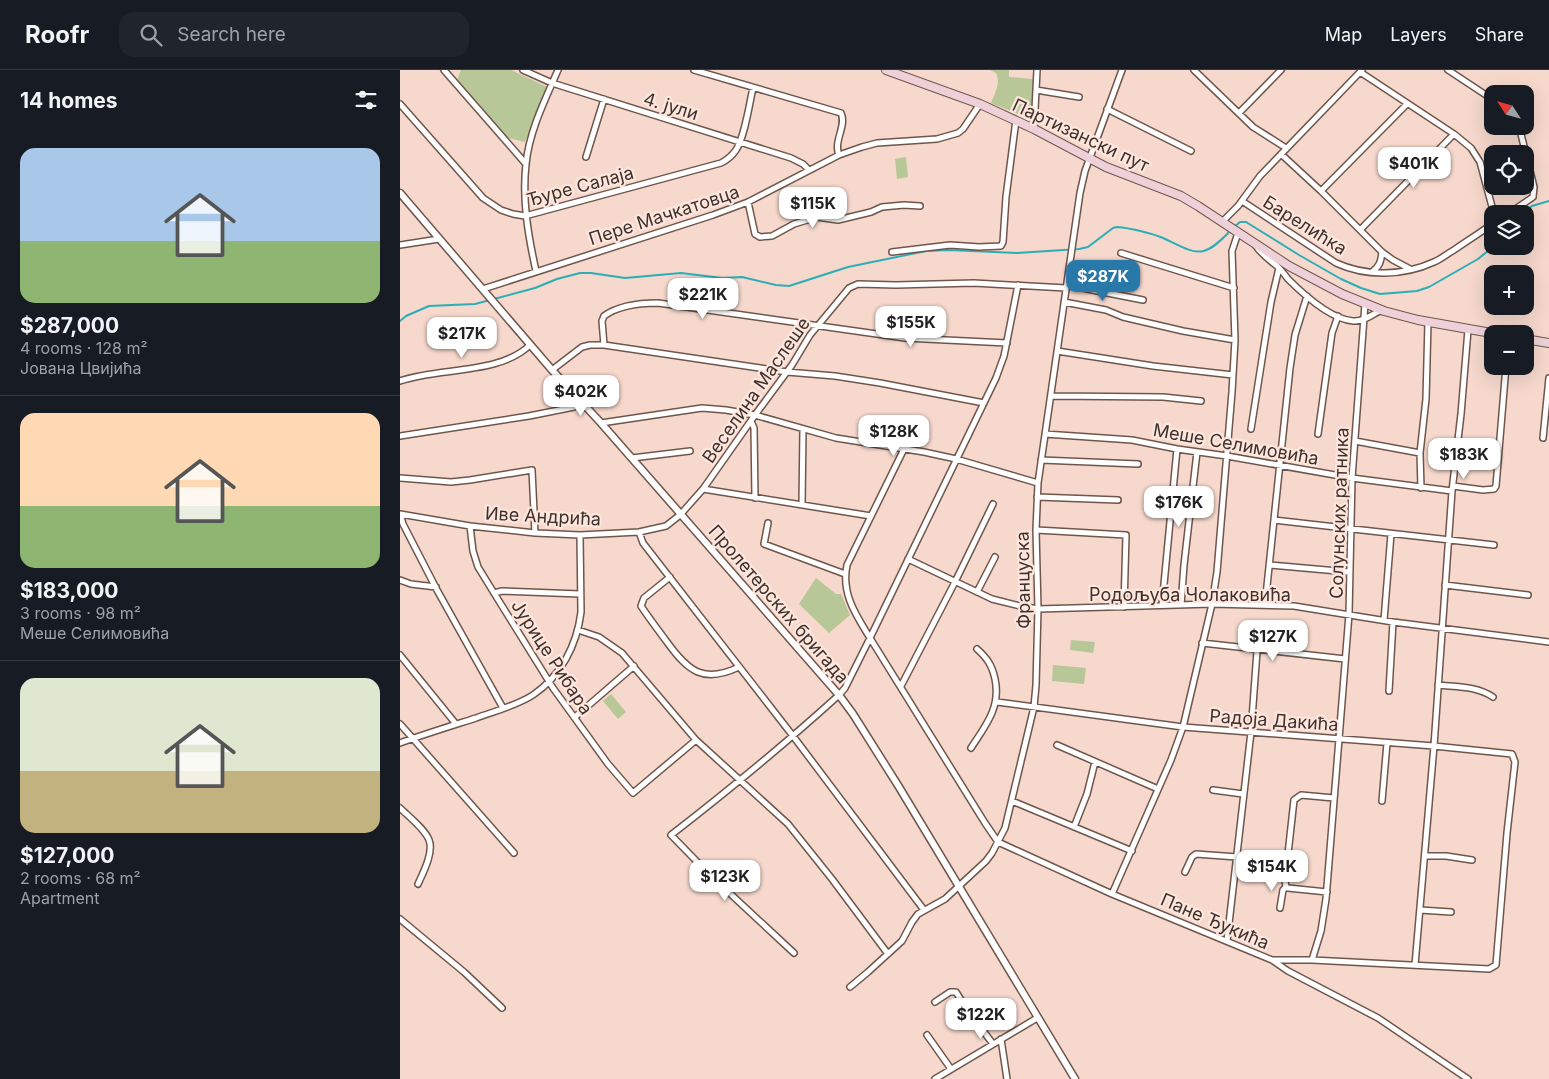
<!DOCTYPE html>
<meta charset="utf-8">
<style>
body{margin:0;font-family:Inter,sans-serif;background:#20242c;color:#f1f3f6;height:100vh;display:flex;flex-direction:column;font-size:19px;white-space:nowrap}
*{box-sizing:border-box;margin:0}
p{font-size:16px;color:#9ea1a6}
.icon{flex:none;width:28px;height:28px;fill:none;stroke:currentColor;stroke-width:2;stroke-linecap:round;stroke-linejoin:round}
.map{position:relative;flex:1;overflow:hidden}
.details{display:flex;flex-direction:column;background:#171b24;width:400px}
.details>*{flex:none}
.needle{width:32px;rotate:306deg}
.controls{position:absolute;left:1084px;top:15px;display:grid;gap:10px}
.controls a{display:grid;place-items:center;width:50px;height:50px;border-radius:10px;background:#171b24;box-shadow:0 5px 20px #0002;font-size:25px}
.price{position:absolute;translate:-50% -42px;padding:0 11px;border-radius:10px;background:#fff;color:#222;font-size:16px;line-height:32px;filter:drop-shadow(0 1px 2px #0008)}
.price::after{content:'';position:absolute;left:50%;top:30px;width:15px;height:11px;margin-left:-8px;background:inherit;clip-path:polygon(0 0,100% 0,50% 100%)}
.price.on{background:#2879aa;color:#fff}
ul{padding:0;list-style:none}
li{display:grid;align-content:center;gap:10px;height:265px;padding:0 20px}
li+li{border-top:1px solid #363941}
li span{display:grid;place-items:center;height:155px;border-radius:15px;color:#555}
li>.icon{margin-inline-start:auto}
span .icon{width:90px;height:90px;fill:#fffc;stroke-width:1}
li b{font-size:21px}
h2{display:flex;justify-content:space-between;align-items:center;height:60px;padding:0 20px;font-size:21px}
header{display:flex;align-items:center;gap:30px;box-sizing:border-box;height:70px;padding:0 25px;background:#171b24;border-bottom:1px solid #363941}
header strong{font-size:24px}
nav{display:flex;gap:28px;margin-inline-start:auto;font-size:18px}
.search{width:350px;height:45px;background:#20242c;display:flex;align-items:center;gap:12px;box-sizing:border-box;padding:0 18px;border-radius:15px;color:#9ea1a6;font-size:19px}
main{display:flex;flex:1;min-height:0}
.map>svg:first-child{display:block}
</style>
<header>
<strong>Roofr</strong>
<div class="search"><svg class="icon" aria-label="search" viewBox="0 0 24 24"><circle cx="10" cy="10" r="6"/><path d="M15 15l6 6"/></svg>Search here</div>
<nav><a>Map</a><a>Layers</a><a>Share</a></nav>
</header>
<main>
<section class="details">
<h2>14 homes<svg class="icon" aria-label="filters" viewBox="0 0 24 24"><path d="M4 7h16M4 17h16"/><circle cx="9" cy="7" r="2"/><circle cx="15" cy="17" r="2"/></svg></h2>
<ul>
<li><span style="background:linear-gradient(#a9c7e8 60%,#8fb573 0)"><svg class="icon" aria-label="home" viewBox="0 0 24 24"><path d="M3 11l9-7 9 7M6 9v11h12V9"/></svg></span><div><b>$287,000</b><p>4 rooms · 128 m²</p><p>Јована Цвијића</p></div></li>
<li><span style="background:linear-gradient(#ffd9b3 60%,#8fb573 0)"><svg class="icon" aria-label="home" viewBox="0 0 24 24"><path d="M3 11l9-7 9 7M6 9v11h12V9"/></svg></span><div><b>$183,000</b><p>3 rooms · 98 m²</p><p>Меше Селимовића</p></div></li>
<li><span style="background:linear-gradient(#dfe7d0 60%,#c2b280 0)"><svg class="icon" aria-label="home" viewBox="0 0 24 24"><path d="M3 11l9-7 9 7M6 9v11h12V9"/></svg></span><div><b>$127,000</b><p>2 rooms · 68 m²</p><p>Apartment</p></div></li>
</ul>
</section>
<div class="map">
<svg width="1149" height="1009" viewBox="0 0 1149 1009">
<rect width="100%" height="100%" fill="#f6d8cc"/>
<path fill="#b8c797" d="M61,0H111L145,16L146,17L125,72L108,68L105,66L57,10Z
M590,0H609V7L633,9L632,46L630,49L591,33C595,23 601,13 596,3Z
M506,87L508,107L497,109L495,89Z
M416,508L436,524H441L450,545L429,563L399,534Z
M671,570L695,572L693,583L670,580Z
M653,595L686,598L684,614L652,611Z
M211,624L226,642L218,649L203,631Z"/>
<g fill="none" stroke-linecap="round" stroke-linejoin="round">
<path stroke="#2caeb6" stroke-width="2" d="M1121,144L1132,136L1149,131
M834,157L840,152H846L899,185L941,209L961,218L980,224L1017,221L1029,217L1078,189L1094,176
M0,251L6,246L29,236L75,234L135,218L157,209L180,203H191L225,208L281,203L322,208L342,207L376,215L389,216L448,197L526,181L548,180L617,183L679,179L688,177L713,158L717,157C730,158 751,163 763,168C797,184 802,191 831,160"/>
<defs>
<path id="minor" d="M44,0L126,94
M123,0L152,13L391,88L403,94L409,100
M294,0L441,43C447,56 433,71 439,85
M794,0L853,57L886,78
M1048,0L1092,29
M960,2L1054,64L1071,78L1080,92L1094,144
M636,20L679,27
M0,34L83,128L101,140L113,144L125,146L321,93C327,90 332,86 336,80C345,66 349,35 353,18
M707,39L791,81
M839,43L881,0
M634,59L637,0
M881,84L921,121L982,182L993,190L1010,199
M186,87L204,29
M921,121L1007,34
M842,131L936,193C967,207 1003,206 1034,192C1041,189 1047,184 1054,180C1067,171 1080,163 1092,154
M348,132L355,164L360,167L372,166L394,154L417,147L438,150L471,142L482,137L504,135L520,136
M1108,144L1133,127L1134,117L1119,56
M822,152L838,136L860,106L962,0
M960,160L1054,64
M0,175L39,169
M856,176C862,185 870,190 878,197C882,201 885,205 888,209C903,224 931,249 953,251C964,252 972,244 982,240
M492,182L550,175L579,177L601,176L603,172L606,127L616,50
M721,183L834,218
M136,201C128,165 122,130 126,94C129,62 145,30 158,0
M972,202C980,196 981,191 982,182
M667,215L743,230
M83,219L313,145L348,132L439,85L462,77L477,73L537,69L558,63L563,59L580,34
M664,232L706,240L723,247L783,261L835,270
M204,275L202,251L204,246C219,235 241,233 258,233L505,268L607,273
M657,281L753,296L833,305
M152,300L182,277L190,275H204L387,302L435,306L480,313L584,333
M0,311C39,297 99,305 130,275
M651,326L763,327L801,331
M351,351L354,358L355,428
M201,353L302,338L326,340L355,345L436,368L524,382L556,389L638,413
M851,359L871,232L879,198
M645,364L732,370L777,379L827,386L952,408L1052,421
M918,364L932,263L938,246
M0,366L129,346L174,337L181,331
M1143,368L1149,308
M955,371L1020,383
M504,379L447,495C441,524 456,545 470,568L585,753L598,772L712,824L872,890H912L1089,899L1096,895L1107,763L1115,692L1112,684L1034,676L783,657L597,632
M232,388L290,381
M641,390L738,394
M0,408L51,412L70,410L132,400L135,463
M1053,416L1083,420L1094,419L1096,416L1106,296
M1021,418L1020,383L1026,329L1028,252
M303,419L471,446
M637,427L718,430
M402,435L403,359
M0,444L70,456L135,463L180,465L239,462L266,456L280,445L303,419L355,345L392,295L410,265L449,218L458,214L496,215L574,213L666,218
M0,444L3,454L37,520L103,638
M874,450L1094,475
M368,453L364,474L445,504
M70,456L73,481L78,497L94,523L153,618L208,694L233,723L296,670
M636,460L726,465L724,537
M239,462L243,473L393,666L524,840
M508,489L592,529L620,536L638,539L812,534L894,536L993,552L1149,572
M870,495L949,502
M270,507L244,528L241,536C249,548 258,560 267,572C288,601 303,614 339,597
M0,510L11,514L36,517
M1045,515L1128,525
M577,522L595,487
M94,523L102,521L180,524
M762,535L777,379
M781,535L784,495L797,382
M865,535L890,298L895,265L907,226
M984,550L991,464
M178,560L199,567L222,583L296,670L388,754L432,809L488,884
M802,573L945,589
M0,585L56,654
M1038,615C1057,617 1077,616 1093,627
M501,616L555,512L593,434
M989,621L993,552
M175,647L234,596
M0,654L114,783
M0,673C25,664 51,656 76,648C95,641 116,636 133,625C161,606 177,575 181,542L180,465
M657,675L758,719
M571,678C586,655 601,637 595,609C592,595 587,588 577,579
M813,720L843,724
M612,731L732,781
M982,731L987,673
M0,738C8,746 25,759 29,770C34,782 23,803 18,814
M674,757L687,724L695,692
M1025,786H1046L1072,790
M785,802L792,787L796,784L837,787
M927,822L888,818L886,817L885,811L894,730L901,725L934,728
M712,824L771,690L783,657L812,534L817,502L832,322L835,270L832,181L838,163
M880,838L883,820L886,817
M1020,840L1051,842
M0,849L64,902L102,938
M827,871L851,662L857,581
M394,883L308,803L271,765C329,720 385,674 439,625L445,618L470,568L596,308L604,286L618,215
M872,890L888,901L978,948L1068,1009
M912,890L921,861L926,829L939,669L949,544L952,408L965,234
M1015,895L1034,676L1052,421L1061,344L1068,260
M450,917L468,902L502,871L512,852L518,844L545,829L586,791L592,783L605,758L634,637L636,615L638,539L636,460L638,413L680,123L685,101L722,0
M535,932L550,922H556L568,941L593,974
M527,965L551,999
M601,969L607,1009
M535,1009L637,948"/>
<path id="tertiary" d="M0,123L152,300L201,353L439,625L453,644L499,717L675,1009"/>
<path id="secondary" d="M486,0L580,34L634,59L706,97L781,126L798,136L889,196L942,224L984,241L1018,250L1097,264
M1125,269L1149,273"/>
</defs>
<use href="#minor" stroke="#6f564c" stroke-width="8"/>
<use href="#tertiary" stroke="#6f564c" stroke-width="9"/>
<use href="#secondary" stroke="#6f564c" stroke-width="10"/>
<use href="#minor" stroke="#fff" stroke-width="5"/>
<use href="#tertiary" stroke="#fff" stroke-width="6"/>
<use href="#secondary" stroke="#eed1d8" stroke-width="8"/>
</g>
<g text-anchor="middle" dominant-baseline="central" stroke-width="4.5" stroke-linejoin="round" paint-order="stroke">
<g font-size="18" fill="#3d322d" stroke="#ffe6dd">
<text transform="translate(271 36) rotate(17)">4. јули</text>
<text transform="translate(681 65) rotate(25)">Партизански пут</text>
<text transform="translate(180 116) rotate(-15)">Ђуре Салаја</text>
<text transform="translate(264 145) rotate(-18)">Пере Мачкатовца</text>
<text transform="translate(905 155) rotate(32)">Барелићка</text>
<text transform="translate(356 320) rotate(-55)">Веселина Маслеше</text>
<text transform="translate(836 374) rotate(10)">Меше Селимовића</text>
<text transform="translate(939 443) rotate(-88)">Солунских ратника</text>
<text transform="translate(143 446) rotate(3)">Иве Андрића</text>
<text transform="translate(623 510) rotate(-91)">Француска</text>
<text x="790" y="524">Родољуба Чолаковића</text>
<text transform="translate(379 534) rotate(49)">Пролетерских бригада</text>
<text transform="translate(152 587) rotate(57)">Јурице Рибара</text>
<text transform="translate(874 650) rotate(4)">Радоја Дакића</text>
<text transform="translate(815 851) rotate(23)">Пане Ђукића</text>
</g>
</g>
</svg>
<div class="controls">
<a><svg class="needle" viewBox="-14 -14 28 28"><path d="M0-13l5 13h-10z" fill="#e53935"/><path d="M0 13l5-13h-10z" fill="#9ea1a6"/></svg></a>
<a><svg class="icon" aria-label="locate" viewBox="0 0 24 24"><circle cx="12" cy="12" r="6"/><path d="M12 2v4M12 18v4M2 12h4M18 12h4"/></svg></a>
<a><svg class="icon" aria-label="layers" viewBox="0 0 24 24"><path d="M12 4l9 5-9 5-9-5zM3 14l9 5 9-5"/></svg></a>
<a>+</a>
<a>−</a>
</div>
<b class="price" style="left:1014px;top:119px">$401K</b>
<b class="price" style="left:413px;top:159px">$115K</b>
<b class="price on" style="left:703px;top:232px">$287K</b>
<b class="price" style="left:303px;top:250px">$221K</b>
<b class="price" style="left:511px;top:278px">$155K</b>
<b class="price" style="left:62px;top:289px">$217K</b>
<b class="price" style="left:181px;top:347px">$402K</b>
<b class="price" style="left:494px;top:387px">$128K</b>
<b class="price" style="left:1064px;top:410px">$183K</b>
<b class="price" style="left:779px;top:458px">$176K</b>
<b class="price" style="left:873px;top:592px">$127K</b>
<b class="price" style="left:872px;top:822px">$154K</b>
<b class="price" style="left:325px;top:832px">$123K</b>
<b class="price" style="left:581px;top:970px">$122K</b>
</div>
</main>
